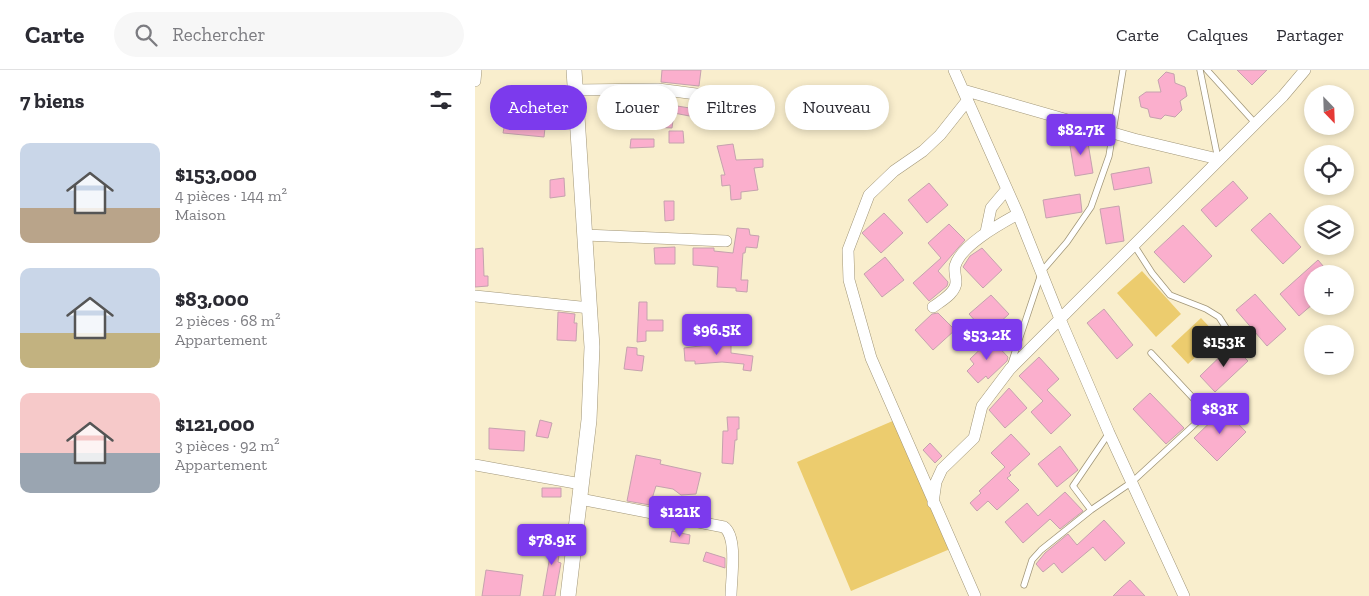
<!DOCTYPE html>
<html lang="fr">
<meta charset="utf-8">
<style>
body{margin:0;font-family:"Zilla Slab",serif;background:#f7f7f7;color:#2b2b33;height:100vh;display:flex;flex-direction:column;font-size:19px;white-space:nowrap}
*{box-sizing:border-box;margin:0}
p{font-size:16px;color:#7c7c81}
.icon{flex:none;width:28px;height:28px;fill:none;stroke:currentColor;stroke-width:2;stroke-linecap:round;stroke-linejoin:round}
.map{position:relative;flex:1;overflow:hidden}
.details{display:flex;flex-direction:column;background:#fff;width:475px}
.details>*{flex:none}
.guide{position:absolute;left:15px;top:15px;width:475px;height:45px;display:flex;gap:10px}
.needle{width:32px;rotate:157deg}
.controls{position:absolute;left:829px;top:15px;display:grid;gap:10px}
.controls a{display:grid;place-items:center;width:50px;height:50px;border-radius:50%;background:#fff;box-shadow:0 2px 8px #0003;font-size:25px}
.price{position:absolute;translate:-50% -42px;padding:0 11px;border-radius:5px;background:#7c3aed;color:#fff;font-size:16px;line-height:32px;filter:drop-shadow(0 1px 2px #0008)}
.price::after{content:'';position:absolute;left:50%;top:30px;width:15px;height:11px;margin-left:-8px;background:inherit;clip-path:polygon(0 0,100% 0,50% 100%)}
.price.active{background:#222;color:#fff}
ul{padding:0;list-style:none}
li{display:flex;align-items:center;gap:15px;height:125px;padding:0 20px}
li span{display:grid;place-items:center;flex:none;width:140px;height:100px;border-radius:10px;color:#555}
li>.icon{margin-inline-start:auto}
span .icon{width:60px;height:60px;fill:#fffc;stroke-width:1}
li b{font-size:21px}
h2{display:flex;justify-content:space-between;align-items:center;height:60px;padding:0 20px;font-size:21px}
.chip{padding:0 18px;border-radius:22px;background:#fff;box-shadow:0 2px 8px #0003;font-size:18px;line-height:45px}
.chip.active{background:#7c3aed;color:#fff}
header{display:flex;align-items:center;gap:30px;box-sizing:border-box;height:70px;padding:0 25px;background:#fff;border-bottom:1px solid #e1e1e2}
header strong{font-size:24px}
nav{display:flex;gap:28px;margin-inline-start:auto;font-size:18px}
.search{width:350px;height:45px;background:#f7f7f7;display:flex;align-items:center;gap:12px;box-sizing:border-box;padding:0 18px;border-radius:28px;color:#7c7c81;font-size:19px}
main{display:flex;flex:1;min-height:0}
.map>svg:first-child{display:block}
</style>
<header>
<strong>Carte</strong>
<div class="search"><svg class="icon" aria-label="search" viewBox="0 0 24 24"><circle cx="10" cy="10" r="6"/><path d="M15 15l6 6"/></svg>Rechercher</div>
<nav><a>Carte</a><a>Calques</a><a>Partager</a></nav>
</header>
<main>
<section class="details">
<h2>7 biens<svg class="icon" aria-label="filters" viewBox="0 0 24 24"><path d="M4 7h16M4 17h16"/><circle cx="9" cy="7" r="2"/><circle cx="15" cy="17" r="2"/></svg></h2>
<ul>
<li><span style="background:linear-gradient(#c9d6e8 65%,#b9a48a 0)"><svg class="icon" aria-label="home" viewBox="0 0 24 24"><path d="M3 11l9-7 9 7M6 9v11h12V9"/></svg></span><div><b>$153,000</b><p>4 pièces · 144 m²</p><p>Maison</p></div></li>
<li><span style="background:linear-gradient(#c9d6e8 65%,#c2b280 0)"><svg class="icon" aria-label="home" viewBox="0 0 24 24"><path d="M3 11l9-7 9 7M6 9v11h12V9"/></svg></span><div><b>$83,000</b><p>2 pièces · 68 m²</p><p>Appartement</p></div></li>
<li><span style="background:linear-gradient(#f6c9c9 60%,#9aa5b1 0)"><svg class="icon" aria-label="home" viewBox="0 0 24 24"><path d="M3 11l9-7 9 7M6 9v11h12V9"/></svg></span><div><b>$121,000</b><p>3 pièces · 92 m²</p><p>Appartement</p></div></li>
</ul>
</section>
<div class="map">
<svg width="894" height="526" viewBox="0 0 894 526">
<rect width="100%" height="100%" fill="#f9eecd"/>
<path fill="#eccc6e" d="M667,201L706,244L681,267L642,223Z
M726,248L743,266L713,294L696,276Z
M420,350L475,479L376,521L322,392Z"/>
<path fill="#fbafcd" stroke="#c5a2ae" d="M187,0H226L224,16L186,12Z
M762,0H792L777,15Z
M691,2L699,4L700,13L710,17L712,26L705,31L707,40L700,47L690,45L686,49L675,47L673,39L666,37L664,27L671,22H686L683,10Z
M49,26L65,27L64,48L71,49L69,67L28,63L32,42L23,40L25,32L49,36Z
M183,26L197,28L196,35L227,40L228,33L250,37V44L257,45L256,54L199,43L197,58L156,56L158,28Z
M194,61H208L209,73H194Z
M612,67L618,103L600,106L594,70Z
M156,69H179V77L155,78Z
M258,74L261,90L288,89V97L279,98L283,120L266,122V129L256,130L255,115L247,116L246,105H250L242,76Z
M674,97L677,113L639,120L636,104Z
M89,108L90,126L75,128V110Z
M758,111L773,128L741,157L726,140Z
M454,113L473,135L452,153L433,130Z
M605,124L607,142L571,148L568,130Z
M189,131H199V150L190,151Z
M644,136L649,171L631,174L625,139Z
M409,143L428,163L406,183L387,163Z
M795,143L826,177L808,194L776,160Z
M474,154L490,170L463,201L473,212L472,216L454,231L438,213L466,188L453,173Z
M708,155L737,186L709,213L679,182Z
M262,158L274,159L275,165L284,166L282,178L271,177L270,183H268L266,210H273L272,222L261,221V218L242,217L243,197L218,195V178H239V181L258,183Z
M200,177V194H180L179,178Z
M8,178L9,206H13V216L0,217V179Z
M507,178L527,200L508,218L488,197L495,186Z
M410,187L429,210L407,227L389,204Z
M843,190L855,204H838V234L824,246L805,224Z
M780,224L811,259L792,276L761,240Z
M516,225L534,244L512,264L494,244Z
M164,232H172V250H188V261H171V271L162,272Z
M629,239L658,275L642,289L612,253Z
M83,242L100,244L99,253H102L101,271L82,270Z
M463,243L480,260L458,280L440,260L457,244Z
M516,269L533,287L532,291L513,309L511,306L503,313L492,301L499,294L495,289Z
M240,274L256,275V283L278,286L276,301L268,300L269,294L247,292L220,294V291H210L209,278Z
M757,275L773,291L740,322L725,306Z
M152,277L162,278V285L169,286L167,301L149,299Z
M564,287L584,309L572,320L596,345L576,364L556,342L568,331L544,306Z
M534,318L552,338L530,358L514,340Z
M675,323L709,358L691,374L658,339Z
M749,339L771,362L742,391L719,368Z
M252,347H264V359H262V370H260L258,394L247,393L248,361H253Z
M65,350L77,353L73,368L61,366Z
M14,358L50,361L49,381L14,379Z
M536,364L555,384L534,403L536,405L532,408L544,420L522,440L513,431L502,441L495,433L506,423L504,421L530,397L516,383Z
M455,373L467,386L460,393L448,380Z
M585,376L603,400L582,417L563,394Z
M161,385L186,390L185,394L226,403L221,424L206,425L198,419L181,416L175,435L152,431Z
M67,418H86V427H67Z
M590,422L608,441L585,459L575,449L548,473L530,452L552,433L563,446Z
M629,450L650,473L630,491L618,477L587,503L579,493L568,502L561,494L570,483L593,464L602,475Z
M197,461L215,465L214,474L195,472Z
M66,468L86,471L83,492L86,493L80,526H68L76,480L64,479Z
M231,482L250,488V498L228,491Z
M11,500L48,505L45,526H7Z
M655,510L670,526H638L646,518Z"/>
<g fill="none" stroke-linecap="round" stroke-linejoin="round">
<defs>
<path id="lane" d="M725,0L743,89
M732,0L780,53
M659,175L677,203L695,225L731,239L744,247L753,261
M536,294L567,201L592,172L616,137L634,86L648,0
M616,440L598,416L634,363
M549,515L557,490L566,480L616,440L657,412L732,343L676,283"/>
<path id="street" d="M479,0L543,144L585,249L634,363L709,526
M0,11L1,0
M101,20L183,19L282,32
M488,20L659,69L743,89
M492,31L465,65L448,81L419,101L394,125L373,180L374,210L396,288L500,526
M511,162L516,138L532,119
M110,165L251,171
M0,226L115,238
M458,237C466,231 481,223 481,212C481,207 479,201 480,196C486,175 525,154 543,144
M0,395L106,414
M105,429L249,457C263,467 256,509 256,526
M458,433L461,412L467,399L499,368L507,336L535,299L808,26L830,0"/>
<path id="secondary" d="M93,526L114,350L117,277L99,0"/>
</defs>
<use href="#lane" stroke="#a19678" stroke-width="7"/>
<use href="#street" stroke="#a19678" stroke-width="12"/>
<use href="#secondary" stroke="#a19678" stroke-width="16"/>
<use href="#lane" stroke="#fff" stroke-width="5.5"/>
<use href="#street" stroke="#fff" stroke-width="11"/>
<use href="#secondary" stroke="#fff" stroke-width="15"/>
</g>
</svg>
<div class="controls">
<a><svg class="needle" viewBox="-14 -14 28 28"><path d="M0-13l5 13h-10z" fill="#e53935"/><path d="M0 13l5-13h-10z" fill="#7c7c81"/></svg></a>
<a><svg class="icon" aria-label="locate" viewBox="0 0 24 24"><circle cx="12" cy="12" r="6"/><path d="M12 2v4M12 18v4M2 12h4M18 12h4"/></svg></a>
<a><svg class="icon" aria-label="layers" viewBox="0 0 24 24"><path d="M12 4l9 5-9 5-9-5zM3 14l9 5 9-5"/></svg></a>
<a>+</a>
<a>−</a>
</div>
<b class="price" style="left:606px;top:86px">$82.7K</b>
<b class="price" style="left:242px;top:286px">$96.5K</b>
<b class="price" style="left:512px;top:291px">$53.2K</b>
<b class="price active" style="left:749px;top:298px">$153K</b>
<b class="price" style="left:745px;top:365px">$83K</b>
<b class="price" style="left:205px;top:468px">$121K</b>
<b class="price" style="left:77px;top:496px">$78.9K</b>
<div class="guide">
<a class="chip active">Acheter</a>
<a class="chip">Louer</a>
<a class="chip">Filtres</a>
<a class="chip">Nouveau</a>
</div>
</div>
</main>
